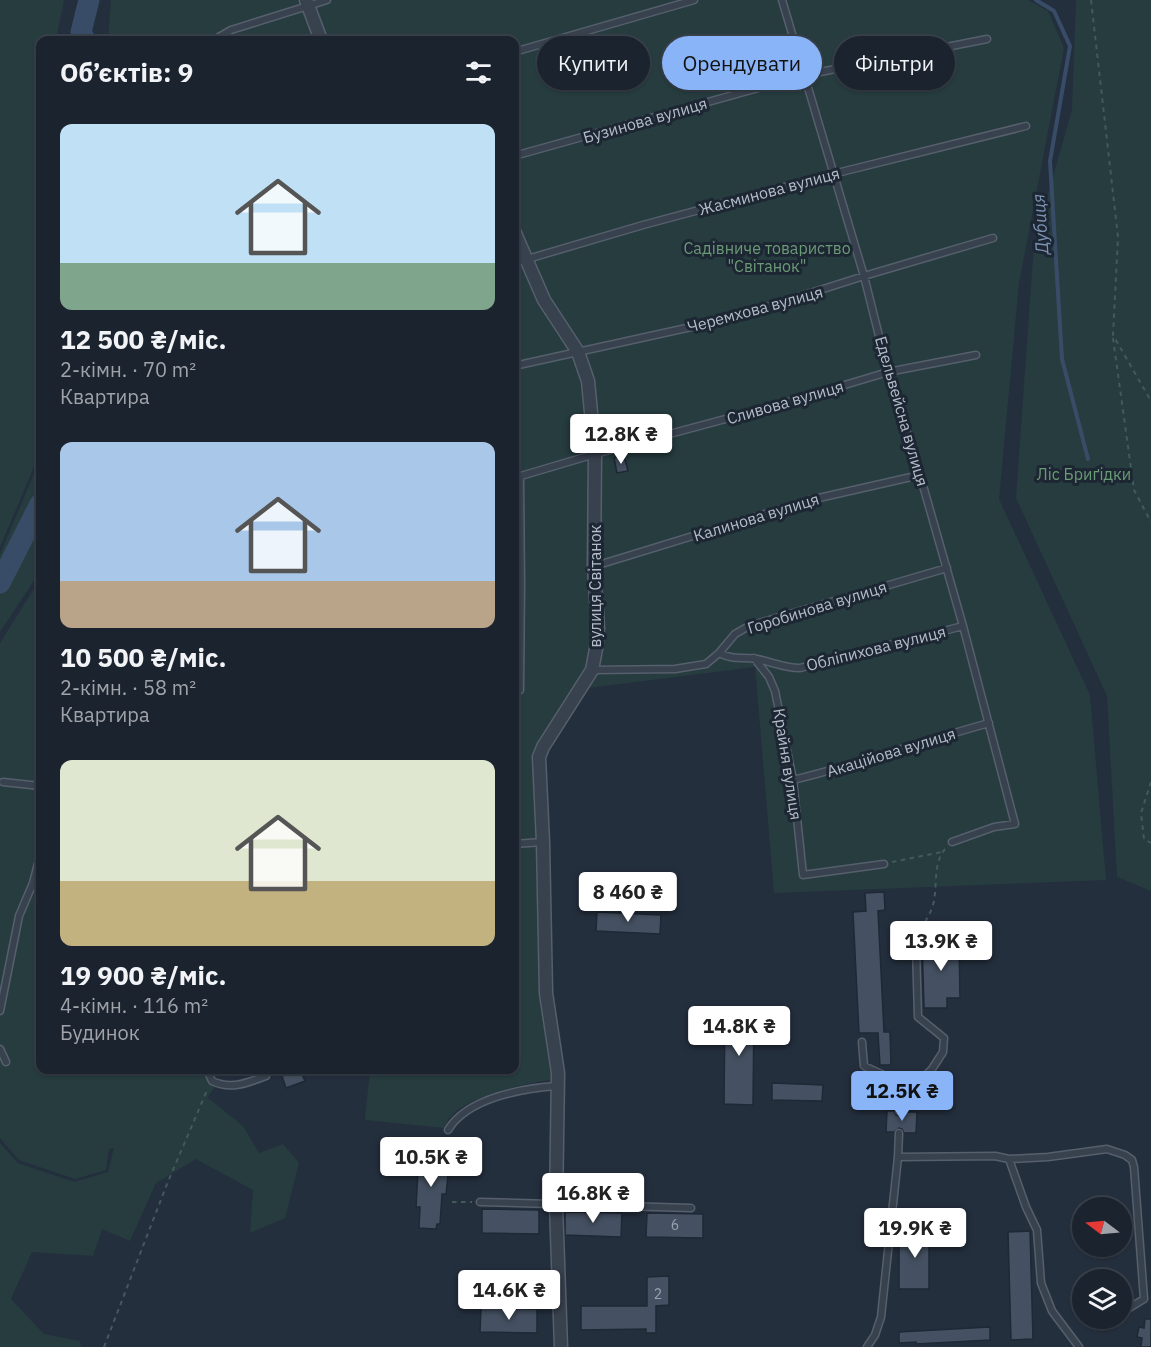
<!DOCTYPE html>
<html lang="uk">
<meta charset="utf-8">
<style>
body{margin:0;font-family:"IBM Plex Sans",sans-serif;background:#242b36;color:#f1f3f6;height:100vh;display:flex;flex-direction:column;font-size:22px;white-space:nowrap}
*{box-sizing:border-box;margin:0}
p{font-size:20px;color:#a0a4aa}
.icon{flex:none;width:33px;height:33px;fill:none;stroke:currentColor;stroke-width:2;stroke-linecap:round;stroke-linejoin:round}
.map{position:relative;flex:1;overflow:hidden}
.side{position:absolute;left:36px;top:36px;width:483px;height:1038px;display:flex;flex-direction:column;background:#1b232e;border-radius:12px;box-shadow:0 2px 4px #0004,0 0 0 2px #39404a}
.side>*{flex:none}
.guide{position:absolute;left:537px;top:36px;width:524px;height:54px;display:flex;gap:12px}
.needle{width:39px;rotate:286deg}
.fabs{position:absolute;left:1072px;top:1197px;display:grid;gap:12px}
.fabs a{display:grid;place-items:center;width:60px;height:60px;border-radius:50%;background:#1b232e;box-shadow:0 2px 4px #0004,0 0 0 2px #39404a;font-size:30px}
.price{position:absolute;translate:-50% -51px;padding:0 14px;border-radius:6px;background:#fff;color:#222;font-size:20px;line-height:39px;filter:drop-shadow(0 2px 3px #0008)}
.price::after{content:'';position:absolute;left:50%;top:36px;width:18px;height:14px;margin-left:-9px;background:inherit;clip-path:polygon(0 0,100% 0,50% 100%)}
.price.current{background:#8ab4f8;color:#111}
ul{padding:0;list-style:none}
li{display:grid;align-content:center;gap:12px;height:318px;padding:0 24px}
li span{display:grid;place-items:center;height:186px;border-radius:12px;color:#555}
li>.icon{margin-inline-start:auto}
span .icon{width:108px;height:108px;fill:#fffc;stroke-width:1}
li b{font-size:26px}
h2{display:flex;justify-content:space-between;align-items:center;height:72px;padding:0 24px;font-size:26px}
.chip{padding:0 21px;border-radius:27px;background:#1b232e;box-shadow:0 2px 4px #0004,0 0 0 2px #39404a;font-size:21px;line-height:54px}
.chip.current{background:#8ab4f8;color:#111}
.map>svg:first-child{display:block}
</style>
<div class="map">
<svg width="1151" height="1347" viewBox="0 0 1151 1347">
<rect width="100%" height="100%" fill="#242f3e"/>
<path fill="#263c3f" d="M0,0H64L56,40H40V453L0,547Z
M111,0H1028L1048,11L1064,48L1019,283L999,499L1090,695L1106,880L774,893L755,667L588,688L545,757L549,850L538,851L540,996L551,1080C525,1083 469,1096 451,1116C448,1119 446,1125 444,1128L365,1120L370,1070H514V40H108Z
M1076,0H1151V891L1117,877L1107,696L1016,498L1034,243L1072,110Z
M40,460V563L33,582L0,632V554Z
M40,574V1070H215C218,1079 215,1091 207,1097L243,1126L259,1153L283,1144L299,1163L285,1218L250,1233L253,1190L196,1159L156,1183L130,1241L102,1229L93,1256L32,1252L11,1299L44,1334L80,1341L81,1347H0V1143L18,1163L74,1182L108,1172L114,1148L109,1149L106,1170L75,1179L19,1160L0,1138V643L37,584Z"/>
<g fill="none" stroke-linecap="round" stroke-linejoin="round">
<path stroke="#394c67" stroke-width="4" d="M1036,0L1054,11L1070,46L1050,161L1062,359L1088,459"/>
<path stroke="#394c67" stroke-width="21" d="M85,40L81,32L89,0
M0,583L40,504"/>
</g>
<path fill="#455162" stroke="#1f2835" stroke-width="1.5" d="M624,456L628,471L617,473L614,458Z
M884,892L885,910L878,911L884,1032H890L891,1065H880L878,1033H859L853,912L866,911L865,893Z
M597,912L661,915L660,934L596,931Z
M922,939H959L960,998H947V1008H924Z
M725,1009L754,1010L753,1105L724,1104Z
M300,1070L305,1081L286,1088L282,1076Z
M772,1083L823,1085L822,1101L772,1100Z
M887,1111H894L896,1115L899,1116L904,1112H917L916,1133H904L902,1129L899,1128L894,1132H886Z
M424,1149L445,1150L443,1175H448L446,1194H442L440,1224H437L436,1229L419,1228L420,1207H416L418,1172H422Z
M482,1209L539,1210V1234L482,1233Z
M565,1212L622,1213L621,1237L565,1235Z
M647,1213L703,1214V1238L646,1237Z
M914,1222H929V1289H899V1236H914Z
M1030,1231L1033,1339L1011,1340L1008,1232Z
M669,1276V1305L656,1306V1333H646V1329L581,1330V1306H647V1277Z
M481,1308L537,1309V1333L480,1332Z
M1145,1319H1151V1347H1141L1142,1338L1137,1337L1139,1327L1144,1328Z
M990,1327V1340L916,1344V1342L899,1343V1332Z"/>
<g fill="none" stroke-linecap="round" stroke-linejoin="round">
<defs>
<path id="service" d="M782,0L864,276L888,372L920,475L963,626L1015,824L994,827L952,842
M214,40L231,30L327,0
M514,52L694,0
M514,156L805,75L987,39
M514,263L643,225L833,174L1026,126
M514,366L732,318L864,276L993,238
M514,478L595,454L781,404L888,372L976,355
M595,566L810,500L920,475
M719,653C735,661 742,656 757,659C772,662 784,668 800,668L963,626
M754,658L769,677L775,691L793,780L803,875L884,864
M593,670L675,669L706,664L719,653L735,634L749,626L947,568
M514,690H520L521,584L520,477
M793,780C859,764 924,741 989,723
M3,782L40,786
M514,844L543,842
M0,1011L19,916L33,883L40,856
M862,1042L864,1066L901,1083L923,1078L932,1069L943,1052L944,1038L918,1017L916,947
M0,1049L6,1062
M207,1070L212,1081C231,1090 247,1083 266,1076
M899,1111L901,1083
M448,1130C467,1098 523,1088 558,1086
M898,1157L995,1156L1009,1159L1026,1207L1037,1230L1041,1283L1052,1311L1079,1347
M1009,1159L1048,1157L1107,1149L1125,1155L1132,1160L1134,1167L1144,1299L1126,1310
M480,1202L691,1208
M489,1302L559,1303
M867,1347L875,1335L881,1317L898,1157L899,1133"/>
<path id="minor" d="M306,0L321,40
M514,231L544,300L578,352L588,381L595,454L594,567L598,628L596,649L592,670L543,747L539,757L543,842L546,993L558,1073L556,1205L561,1347"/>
</defs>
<use href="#service" stroke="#565f6c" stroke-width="9"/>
<use href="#minor" stroke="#565f6c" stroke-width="15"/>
<path stroke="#44595c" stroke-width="2" stroke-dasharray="4.5 4.5" stroke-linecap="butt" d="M1091,0L1118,237L1113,335L1151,401
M1113,338L1134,490L1151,522
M1151,782L1141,813L1144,839L1151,843
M892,862L942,852
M918,938C921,927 928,919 932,908C939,889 931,864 946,848
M452,1202H472
M104,1347L167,1184L208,1088"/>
<use href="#service" stroke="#38414e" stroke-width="6"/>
<use href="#minor" stroke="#38414e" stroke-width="12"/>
</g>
<g text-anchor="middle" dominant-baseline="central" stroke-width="6" stroke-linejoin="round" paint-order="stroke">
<g font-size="14" fill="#98a1af">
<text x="675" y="1225">6</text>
<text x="658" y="1294">2</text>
</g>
<g font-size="16" fill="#b4bcc9" stroke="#1d2633">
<text transform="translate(645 120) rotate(-16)">Бузинова вулиця</text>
<text transform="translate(769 191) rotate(-15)">Жасминова вулиця</text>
<text transform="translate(755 309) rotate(-15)">Черемхова вулиця</text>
<text transform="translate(785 402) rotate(-16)">Сливова вулиця</text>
<text transform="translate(902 411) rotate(74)">Едельвейсна вулиця</text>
<text transform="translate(756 517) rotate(-17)">Калинова вулиця</text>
<text transform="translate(595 586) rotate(-90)">вулиця Світанок</text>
<text transform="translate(817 607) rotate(-17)">Горобинова вулиця</text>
<text transform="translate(876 648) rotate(-14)">Обліпихова вулиця</text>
<text transform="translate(891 752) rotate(-17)">Акаційова вулиця</text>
<text transform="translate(788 764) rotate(81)">Крайня вулиця</text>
</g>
<g font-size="16" fill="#6b9a76" stroke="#1d2633">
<text x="767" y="248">Садівниче товариство<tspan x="767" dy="18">"Світанок"</tspan></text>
<text x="1084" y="474">Ліс Бриґідки</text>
</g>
<g font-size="18" font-style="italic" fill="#7c92b1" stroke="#1d2633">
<text transform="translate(1040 224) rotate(-94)">Дубиця</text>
</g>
</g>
</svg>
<div class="fabs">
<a><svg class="needle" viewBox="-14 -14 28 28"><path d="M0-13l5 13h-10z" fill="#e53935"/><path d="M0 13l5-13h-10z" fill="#a0a4aa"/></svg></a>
<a><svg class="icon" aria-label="layers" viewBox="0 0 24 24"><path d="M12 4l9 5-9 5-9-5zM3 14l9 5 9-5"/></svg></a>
</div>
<b class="price" style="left:621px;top:465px">12.8K ₴</b>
<b class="price" style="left:628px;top:923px">8 460 ₴</b>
<b class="price" style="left:941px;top:972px">13.9K ₴</b>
<b class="price" style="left:739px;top:1057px">14.8K ₴</b>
<b class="price current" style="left:902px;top:1122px">12.5K ₴</b>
<b class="price" style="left:431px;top:1188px">10.5K ₴</b>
<b class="price" style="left:593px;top:1224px">16.8K ₴</b>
<b class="price" style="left:915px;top:1259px">19.9K ₴</b>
<b class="price" style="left:509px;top:1321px">14.6K ₴</b>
<div class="guide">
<a class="chip">Купити</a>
<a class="chip current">Орендувати</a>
<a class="chip">Фільтри</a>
</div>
<section class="side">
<h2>Об’єктів: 9<svg class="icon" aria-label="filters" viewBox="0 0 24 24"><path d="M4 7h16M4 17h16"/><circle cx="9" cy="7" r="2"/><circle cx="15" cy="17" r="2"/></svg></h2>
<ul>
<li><span style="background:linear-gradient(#bfe0f5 75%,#7fa58c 0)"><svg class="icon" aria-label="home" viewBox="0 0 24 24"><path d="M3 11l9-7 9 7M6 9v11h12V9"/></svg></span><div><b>12 500 ₴/міс.</b><p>2-кімн. · 70 m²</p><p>Квартира</p></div></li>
<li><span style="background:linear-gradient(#a9c7e8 75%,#b9a48a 0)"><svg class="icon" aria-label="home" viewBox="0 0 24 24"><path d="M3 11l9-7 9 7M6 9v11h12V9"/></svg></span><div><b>10 500 ₴/міс.</b><p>2-кімн. · 58 m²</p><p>Квартира</p></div></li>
<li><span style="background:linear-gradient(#dfe7d0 65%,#c2b280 0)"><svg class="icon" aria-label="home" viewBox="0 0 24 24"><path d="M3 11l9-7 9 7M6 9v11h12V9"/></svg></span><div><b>19 900 ₴/міс.</b><p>4-кімн. · 116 m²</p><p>Будинок</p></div></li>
</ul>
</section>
</div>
